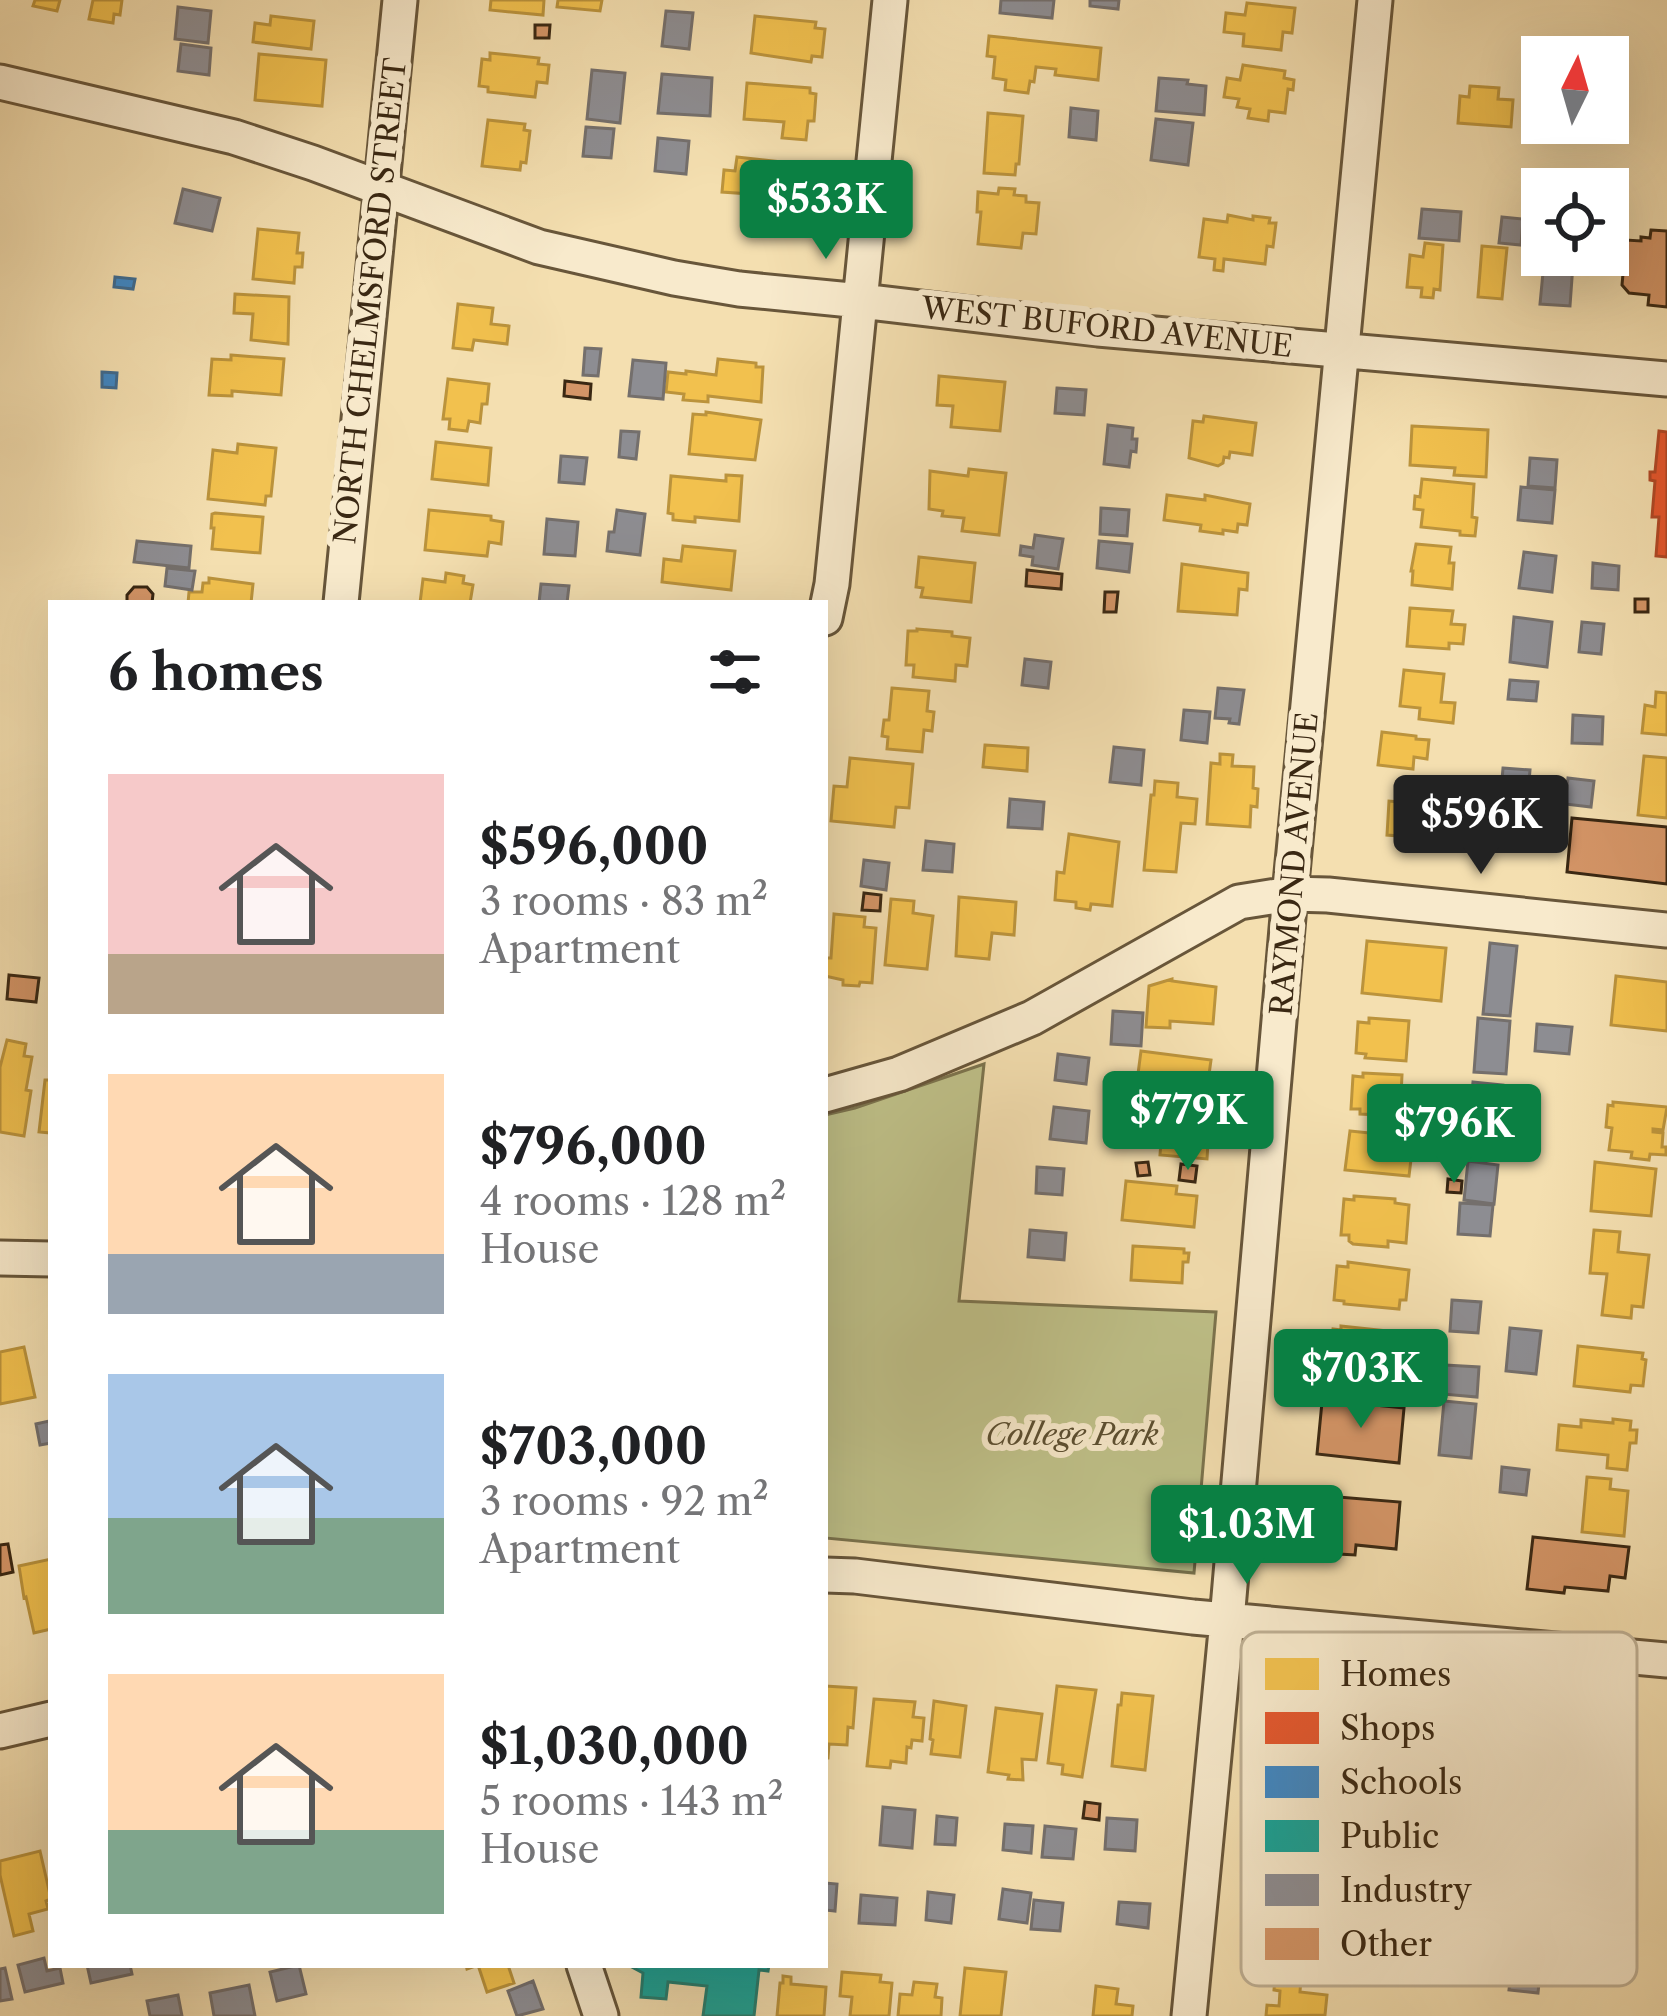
<!DOCTYPE html>
<meta charset="utf-8">
<style>
body{margin:0;font-family:"Libre Caslon Text",serif;background:#f6f6f6;color:#202124;height:100vh;display:flex;flex-direction:column;font-size:45px;white-space:nowrap}
*{box-sizing:border-box;margin:0}
p{font-size:39px;color:#757577}
.icon{flex:none;width:66px;height:66px;fill:none;stroke:currentColor;stroke-width:2;stroke-linecap:round;stroke-linejoin:round}
.map{position:relative;flex:1;overflow:hidden}
.side{position:absolute;left:48px;top:600px;width:780px;height:1368px;display:flex;flex-direction:column;background:#fff;border-radius:0px;box-shadow:0 12px 48px #0002}
.side>*{flex:none}
.needle{width:78px;rotate:5deg}
.buttons{position:absolute;left:1521px;top:36px;display:grid;gap:24px}
.buttons a{display:grid;place-items:center;width:108px;height:108px;border-radius:0px;background:#fff;box-shadow:0 12px 48px #0002;font-size:60px}
.price{position:absolute;translate:-50% -102px;padding:0 27px;border-radius:12px;background:#0b8043;color:#fff;font-size:39px;line-height:78px;filter:drop-shadow(0 3px 6px #0008)}
.price::after{content:'';position:absolute;left:50%;top:72px;width:36px;height:27px;margin-left:-18px;background:inherit;clip-path:polygon(0 0,100% 0,50% 100%)}
.price.on{background:#222;color:#fff}
ul{padding:0;list-style:none}
li{display:flex;align-items:center;gap:36px;height:300px;padding:0 60px}
li span{display:grid;place-items:center;flex:none;width:336px;height:240px;border-radius:0px;color:#555}
li>.icon{margin-inline-start:auto}
span .icon{width:144px;height:144px;fill:#fffc;stroke-width:1}
li b{font-size:51px}
h2{display:flex;justify-content:space-between;align-items:center;height:144px;padding:0 60px;font-size:51px}
.map>svg:first-child{display:block}
</style>
<div class="map">
<svg width="1667" height="2016" viewBox="0 0 1667 2016">
<rect width="100%" height="100%" fill="#f4dfb0"/>
<filter id="stains"><feTurbulence type="fractalNoise" baseFrequency=".00167" numOctaves="4"/><feColorMatrix values="0 0 0 0 .2 0 0 0 0 .09 0 0 0 0 .02 0 0 0 .5 -.17"/></filter>
<radialGradient id="worn" r=".72"><stop offset=".6" stop-color="#630" stop-opacity="0"/><stop offset="1" stop-color="#630" stop-opacity=".3"/></radialGradient>
<path fill="#bfc189" stroke="#7c744e" stroke-width="3" d="M984,1064L959,1301L1216,1312L1194,1573L825,1538V1115L855,1108Z"/>
<path fill="#f2c14e" stroke="#bb933c" stroke-width="3" d="M35,0H60L57,11L33,6Z
M93,0H122L120,15L114,14L113,23L89,19Z
M491,0H544L543,15L490,10Z
M558,0H602L600,11L557,7Z
M1247,3L1295,8L1292,33L1283,32L1281,50L1243,46L1244,34L1224,32L1226,13L1245,15Z
M271,16L314,21L311,49L253,42L255,23L270,25Z
M755,16L816,22L815,28L825,29L822,57L812,56L811,62L751,53Z
M989,36L1101,48L1098,80L1055,75L1056,69L1036,67L1034,82L1030,81L1028,93L1005,90L1006,80L993,78L995,57L987,56Z
M490,53L539,58L538,64L549,65L547,83L537,82L535,97L488,92V87L479,86L482,59L490,60Z
M259,54L326,60L322,106L255,100Z
M1243,65L1285,71L1284,78L1294,80L1293,90L1288,89L1285,113L1269,111L1268,121L1248,118L1250,109L1237,107L1239,99L1224,97L1227,78L1240,80Z
M747,83L810,88V93L816,94L814,121H808L806,140L782,138L784,122L744,119Z
M1470,86L1499,88L1498,99L1513,100L1511,127L1458,123L1460,96L1469,97Z
M988,113L1023,116L1019,164H1016L1015,175L984,173Z
M488,120L525,124L524,130L530,131L526,163L521,162L520,170L482,166Z
M737,157L809,165L804,214L781,211L776,215L765,214L763,210L748,208L750,194L722,192L724,170L735,171Z
M999,188L1015,189L1014,195L1026,196V202L1039,203L1036,234L1023,233L1021,248L978,244L981,212H977L978,192L998,194Z
M1228,215L1253,220V216L1270,218L1269,223H1276L1273,247L1267,246L1265,264L1224,259L1223,271L1214,270L1215,259L1199,257L1204,219L1227,222Z
M258,229L299,233L297,253H303L302,267H295L294,283L253,279Z
M1425,243L1443,245L1440,290L1434,289L1433,298L1421,297L1422,288L1407,287L1410,255L1423,257Z
M1482,246L1507,248L1502,299L1478,297Z
M235,294L289,297L288,344L251,340L253,314L234,313Z
M458,304L493,308L491,324L509,326L507,344L474,340L472,350L453,348Z
M231,355L284,359L281,395L232,391V396L209,395L212,359L231,360Z
M718,359L756,363V367H763L761,402L708,396V402L683,400L684,394L666,392L668,372L686,374V371L716,375Z
M939,376L1005,382L1000,431L951,427L953,406L937,405Z
M448,379L489,384L487,404H482L480,423L469,421L467,431L449,429L450,419H443Z
M706,412L761,420L755,460L689,454L693,414L706,415Z
M1204,416L1256,423L1252,455L1230,452L1229,458L1224,457L1223,463L1218,466L1189,458L1193,421L1203,422Z
M1412,426L1488,430L1486,477L1454,475L1455,468L1410,465Z
M436,442L491,448L488,485L432,479Z
M238,444L276,448L271,496H266L265,505L208,499L213,450L237,453Z
M969,469L1006,473L999,535L962,531L964,518L942,516L943,511L929,509L930,471L968,476Z
M726,475L742,476L739,521L695,517V522L673,520V514L668,513L671,476L726,481Z
M1422,479L1474,484L1472,517L1477,518L1475,536L1460,535V531L1421,527L1423,510L1414,509L1415,496L1420,497Z
M1167,495L1205,500V495L1250,504L1247,525L1238,524L1237,532L1223,530V534L1200,531L1201,525L1164,520Z
M429,510L491,516V520L503,522L501,544L489,542L487,556L425,550Z
M215,513L263,517L260,553L212,549L214,528H211L212,514Z
M1416,544L1451,547L1449,563H1454L1452,589L1412,585L1413,571H1411Z
M683,546L735,551L731,590L662,582L664,559L681,561Z
M919,557L975,563L971,602L921,597L923,588L916,587Z
M1182,564L1248,573L1247,590L1239,589L1237,615L1178,611Z
M446,573L464,576L463,583L473,585L470,603H420L423,579L445,582Z
M209,578L253,584L251,603H188L189,592H202L203,583H209Z
M1410,608L1453,611L1451,624L1465,625L1463,644L1449,643V649L1407,646Z
M917,629L952,632V636L970,638L967,666L956,665L955,681L913,677L914,665H906L908,631H917Z
M1404,670L1444,674L1441,702L1455,703L1453,723L1419,719L1420,708L1400,706Z
M892,688L929,691L927,711L934,712L932,731L924,730L922,752L887,749L888,737L882,736L884,720H889Z
M1656,692L1667,693V735L1642,733L1645,705L1655,707Z
M1382,732L1416,736V739L1429,740L1427,759L1414,757L1413,769L1378,765Z
M985,745L1028,748L1027,771L983,767Z
M1220,754L1233,755L1232,766L1254,767L1253,788L1258,789L1257,807L1251,806L1250,827L1207,824L1211,763L1220,764Z
M1644,756L1667,758V818L1638,815Z
M850,758L913,764L909,808L896,807L894,827L831,821L834,786L847,787Z
M1155,781L1178,783L1177,797L1197,799L1195,824L1181,823L1176,872L1144,870L1151,795H1154Z
M1401,798L1453,801L1450,840L1387,835L1389,801L1401,802Z
M1069,834L1119,842L1112,906L1091,904L1090,910L1076,908V902L1055,900L1057,872L1064,873Z
M959,897L1016,902L1014,935L992,933L989,959L956,956Z
M891,899L914,901L913,913L933,916L927,969L885,965Z
M834,914L865,917L864,927L876,928L872,983L860,982L859,986L843,985V980L825,976V958H831Z
M1367,941L1446,948L1441,1001L1362,993Z
M1616,976L1667,982V1031L1611,1025Z
M1172,979V981L1216,987L1213,1024L1170,1021V1028L1146,1027L1149,986Z
M1369,1018L1409,1021L1406,1061L1365,1058L1366,1054L1356,1053L1358,1022L1369,1023Z
M7,1040L26,1044L24,1056L32,1057L26,1090L31,1091L24,1136L0,1132V1067Z
M1141,1051L1211,1060L1207,1089L1198,1088L1197,1096L1149,1090L1151,1075L1138,1074Z
M1363,1073L1402,1075L1400,1116L1360,1114V1109H1351L1353,1076L1363,1077Z
M51,1074V1133L39,1132L45,1080H50Z
M1613,1102L1667,1107L1663,1130L1653,1129V1132L1663,1133L1662,1147H1666V1155L1650,1154L1649,1160L1631,1158L1632,1152L1609,1150L1612,1128L1606,1127L1608,1105L1613,1106Z
M1146,1122L1209,1127L1207,1159L1160,1155L1161,1142L1145,1141Z
M1350,1131L1400,1136V1141L1413,1143L1409,1176L1345,1170Z
M1595,1162L1656,1169L1651,1216L1591,1211Z
M1126,1181L1177,1186L1176,1194L1197,1196L1194,1227L1122,1220Z
M1354,1196L1395,1199V1203L1409,1205L1406,1243L1388,1241V1247L1353,1244L1349,1241V1235H1341L1344,1199L1354,1200Z
M1594,1230L1620,1232L1618,1252L1649,1255L1643,1307L1632,1306L1631,1318L1602,1315L1607,1274L1590,1273Z
M1133,1246L1184,1249V1253H1189L1188,1262H1183L1182,1283L1131,1280Z
M1348,1262L1409,1270L1406,1300H1400L1399,1309L1344,1304V1301L1334,1300L1337,1266L1348,1267Z
M1341,1326L1407,1333L1405,1354L1382,1352L1380,1375L1339,1371L1340,1367L1328,1365L1333,1329L1341,1330Z
M1578,1346L1643,1353L1642,1359L1646,1360L1643,1386L1631,1385L1630,1392L1574,1386Z
M24,1347L35,1397L0,1404V1352Z
M1613,1419L1631,1421L1630,1430H1637L1636,1443H1630L1627,1470L1607,1468L1608,1455L1557,1450L1559,1425L1581,1427V1420L1613,1423Z
M1587,1477L1611,1479L1610,1489L1628,1491L1624,1536L1582,1532Z
M51,1559V1629L34,1633L26,1597L24,1598L19,1566Z
M825,1686L856,1688L853,1728L848,1727L847,1745L829,1744L828,1758H825Z
M1057,1686L1096,1690L1082,1777L1062,1774L1063,1765L1048,1763Z
M1122,1693L1153,1696L1145,1770L1112,1766L1118,1705H1121Z
M874,1699L915,1702L913,1717L924,1718L922,1741L912,1740L911,1748L907,1747L906,1763L891,1761L890,1768L867,1766Z
M934,1701L966,1706L960,1757L931,1754L933,1740L930,1739Z
M996,1708L1042,1714L1036,1760L1022,1759L1023,1780L1008,1779L1009,1775L988,1772Z
M40,1851L51,1899L46,1901L48,1909L29,1914L33,1931L14,1936L0,1875V1861Z
M1276,1963L1302,1965L1300,1992L1327,1995L1325,2015L1266,2016L1267,2005L1279,2006L1280,1991L1274,1990Z
M466,1965H508L514,1983L487,1992L478,1965L467,1969Z
M965,1968L1006,1972L1001,2016H960Z
M842,1972L881,1975L880,1982L892,1983L889,2016H850L852,1997L840,1996Z
M783,1976L791,1977V1984L826,1987L824,2016H777L780,1983H783Z
M914,1982L937,1984L935,1997L942,1998L941,2016H898L900,1994L912,1995Z
M1096,1986L1118,1989L1116,2004L1133,2006L1132,2016H1093Z"/>
<path fill="#e4572e" stroke="#b14926" stroke-width="3" d="M1659,431L1667,432V557L1656,556L1659,517H1652L1655,481L1650,480V472H1655Z"/>
<path fill="#3f88c5" stroke="#3e6b90" stroke-width="3" d="M115,277L135,279L133,289L114,287Z
M102,372L117,373L116,388L102,387Z"/>
<path fill="#17a398" stroke="#227e70" stroke-width="3" d="M628,1965H769L768,1971L759,1970L754,2016H703L707,1986L668,1982L666,1999L641,1997L643,1973Z"/>
<path fill="#8d8d92" stroke="#746f6c" stroke-width="3" d="M1001,0H1054L1052,18L1000,13Z
M1090,0H1119L1118,9L1090,6Z
M178,7L211,11L208,43L175,39Z
M666,11L693,13L689,49L662,46Z
M181,44L211,48L209,75L178,71Z
M592,70L625,73L620,123L587,119Z
M662,74L712,78L710,116L658,113Z
M1159,78L1188,80L1187,84L1206,86L1204,115L1156,111Z
M1071,108L1098,111L1096,140L1069,137Z
M1156,119L1193,123L1188,165L1151,160Z
M1571,123H1597L1595,138L1570,135Z
M586,127L614,129L611,158L583,156Z
M658,138L689,141L686,174L655,171Z
M183,189L220,198L212,231L175,223Z
M1422,209L1461,212L1459,241L1419,238Z
M1502,217L1523,219L1521,245L1499,243Z
M1544,262L1573,264L1570,306L1540,304Z
M585,348L601,349L598,376L583,375Z
M633,360L666,363L663,399L629,396Z
M1057,388L1086,390L1084,415L1055,413Z
M1108,425L1133,428L1132,439H1137L1136,452L1131,451L1129,467L1104,464Z
M621,431L639,432L636,459L619,457Z
M561,456L587,458L584,484L559,482Z
M1530,458L1557,460L1555,488L1528,486Z
M1521,487L1555,490L1552,523L1518,520Z
M1101,508L1129,510L1127,536L1100,534Z
M617,510L645,514L640,555L607,551L609,532H614Z
M547,519L578,522L575,556L544,554Z
M1035,535L1063,539L1058,569L1032,565L1033,557L1020,555L1021,546L1033,548Z
M137,541L191,546L189,568L134,562Z
M1099,541L1132,544L1129,572L1097,568Z
M1524,552L1556,556L1552,592L1519,588Z
M1593,563L1619,566L1618,590L1592,588Z
M167,568L195,571L192,590L165,586Z
M541,584L569,586L567,603H539Z
M1514,617L1552,622L1547,667L1510,662Z
M1582,622L1604,624L1601,654L1579,652Z
M1025,659L1051,662L1048,688L1022,685Z
M1510,680L1538,682L1536,701L1508,699Z
M1218,688L1244,690L1239,724L1229,723L1230,719L1215,718Z
M1184,710L1210,712L1207,743L1181,740Z
M1573,715L1603,717L1602,744L1572,743Z
M1114,747L1144,750L1141,785L1110,782Z
M1503,768L1530,770L1527,805L1500,803Z
M1568,778L1594,781L1591,807L1565,804Z
M1010,799L1044,802L1042,829L1008,827Z
M1492,810L1525,813L1523,842L1489,840Z
M926,841L954,844L952,872L923,870Z
M864,860L889,863L886,890L861,886Z
M1490,943L1517,946L1510,1016L1483,1014Z
M1113,1011L1143,1013L1141,1046L1111,1044Z
M1478,1018L1510,1021L1506,1074L1474,1072Z
M1537,1024L1572,1027L1569,1054L1535,1051Z
M1058,1054L1089,1058L1086,1084L1055,1080Z
M1473,1082L1503,1085L1501,1113L1470,1111Z
M1054,1107L1089,1111L1086,1143L1050,1139Z
M1468,1161L1498,1165L1494,1204L1464,1200Z
M1037,1167L1064,1169L1062,1195L1036,1193Z
M1460,1203L1493,1205L1490,1236L1458,1234Z
M1030,1230L1066,1233L1064,1260L1028,1257Z
M1452,1300L1481,1302L1478,1333L1450,1331Z
M1510,1328L1541,1331L1536,1374L1506,1371Z
M1445,1365L1479,1367L1477,1397L1442,1394Z
M1444,1401L1476,1404L1471,1458L1439,1455Z
M49,1421L51,1443L40,1445L36,1424Z
M1502,1467L1529,1470L1526,1495L1500,1492Z
M883,1807L915,1810L912,1848L880,1845Z
M937,1816L957,1818L955,1845L935,1844Z
M1107,1818L1137,1820L1135,1851L1105,1849Z
M1005,1824L1033,1826L1031,1853L1003,1850Z
M1045,1826L1076,1829L1073,1859L1042,1857Z
M825,1883L837,1884L835,1911L825,1910Z
M1003,1889L1031,1893L1027,1923L999,1919Z
M928,1892L954,1895L951,1923L926,1920Z
M861,1895L897,1898L895,1925L859,1923Z
M1034,1900L1063,1903L1060,1931L1031,1929Z
M1119,1902L1150,1904L1148,1928L1117,1924Z
M44,1958L47,1971L60,1968L63,1983L25,1992L18,1965Z
M1512,1960L1541,1963L1538,1993L1509,1990Z
M87,1965H130L132,1974L91,1983Z
M299,1965L306,1994L277,2001L270,1972Z
M5,1968L12,1999L0,2001V1969Z
M533,1981L543,2009L517,2016L508,1991Z
M249,1985L255,2016H214L210,1993Z
M178,1995L182,2016H150L147,2001Z"/>
<path fill="#d49567" stroke="#3a2813" stroke-width="3" d="M535,25H550L549,38H535Z
M1651,230L1667,231V307L1648,305L1649,295L1629,293L1622,285L1626,240L1641,241V237L1650,238Z
M565,381L591,384L590,399L564,396Z
M1027,570L1062,574L1061,589L1026,586Z
M134,587H147L153,594L152,603H127V595Z
M1105,592H1118L1116,612H1104Z
M1635,599H1648V612H1635Z
M1572,818L1667,827V884L1567,872Z
M864,893L881,895L880,911L862,910Z
M9,975L39,978L36,1002L7,999Z
M1148,1162L1150,1175L1138,1176L1136,1163Z
M1181,1164L1197,1166L1195,1182L1179,1180Z
M1448,1179L1462,1181L1461,1193L1447,1192Z
M1335,1401L1404,1408L1399,1463L1317,1454L1322,1402L1334,1404Z
M1326,1496L1400,1502L1396,1549L1356,1545L1355,1555L1339,1554L1341,1540L1311,1538L1314,1498L1326,1499Z
M1533,1537L1629,1547L1625,1578L1610,1576L1608,1591L1565,1587L1564,1593L1527,1589Z
M8,1544L13,1572L0,1575V1545Z
M1085,1802L1100,1804L1099,1820L1083,1818Z"/>
<g fill="none" stroke-linecap="round" stroke-linejoin="round">
<defs>
<path id="minor" d="M0,82L234,137L313,163L539,247L674,278L739,289L861,301L1098,329L1667,379
M341,603L400,0
M825,618L832,584L890,0
M825,1095L899,1074L1032,1018L1239,902L1290,894L1328,895L1667,930
M0,1258L51,1259
M825,1575L855,1576L1193,1617L1667,1660
M0,1731L51,1719
M584,1965L601,2016
M1189,2016L1227,1620L1290,894L1375,0"/>
</defs>
<use href="#minor" stroke="#68563a" stroke-width="39"/>
<use href="#minor" stroke="#f8eacc" stroke-width="33"/>
</g>
<g text-anchor="middle" dominant-baseline="central" stroke-width="12" stroke-linejoin="round" paint-order="stroke">
<g font-size="30" fill="#3a2813" stroke="#f8eacc">
<text transform="translate(370 301) rotate(-84)">NORTH CHELMSFORD STREET</text>
<text transform="translate(1107 327) rotate(6)">WEST BUFORD AVENUE</text>
<text transform="translate(1294 864) rotate(-85)">RAYMOND AVENUE</text>
</g>
<g font-size="30" font-style="italic" fill="#5b4e30" stroke="#f8eacc">
<text x="1072" y="1434">College Park</text>
</g>
</g>
<rect x="1241" y="1632" width="396" height="354" rx="18" fill="#f8eacc" stroke="#bfb094" stroke-width="3"/>
<rect x="1265" y="1658" width="54" height="32" fill="#f2c14e"/>
<rect x="1265" y="1712" width="54" height="32" fill="#e4572e"/>
<rect x="1265" y="1766" width="54" height="32" fill="#3f88c5"/>
<rect x="1265" y="1820" width="54" height="32" fill="#17a398"/>
<rect x="1265" y="1874" width="54" height="32" fill="#8d8d92"/>
<rect x="1265" y="1928" width="54" height="32" fill="#d49567"/>
<g font-size="33" fill="#3a2813">
<text x="1340" y="1686">Homes</text>
<text x="1340" y="1740">Shops</text>
<text x="1340" y="1794">Schools</text>
<text x="1340" y="1848">Public</text>
<text x="1340" y="1902">Industry</text>
<text x="1340" y="1956">Other</text>
</g>
<rect width="100%" height="100%" filter="url(#stains)"/>
<rect width="100%" height="100%" fill="url(#worn)"/>
</svg>
<div class="buttons">
<a><svg class="needle" viewBox="-14 -14 28 28"><path d="M0-13l5 13h-10z" fill="#e53935"/><path d="M0 13l5-13h-10z" fill="#757577"/></svg></a>
<a><svg class="icon" aria-label="locate" viewBox="0 0 24 24"><circle cx="12" cy="12" r="6"/><path d="M12 2v4M12 18v4M2 12h4M18 12h4"/></svg></a>
</div>
<b class="price" style="left:826px;top:262px">$533K</b>
<b class="price on" style="left:1481px;top:877px">$596K</b>
<b class="price" style="left:1188px;top:1173px">$779K</b>
<b class="price" style="left:1454px;top:1186px">$796K</b>
<b class="price" style="left:1361px;top:1431px">$703K</b>
<b class="price" style="left:1247px;top:1587px">$1.03M</b>
<section class="side">
<h2>6 homes<svg class="icon" aria-label="filters" viewBox="0 0 24 24"><path d="M4 7h16M4 17h16"/><circle cx="9" cy="7" r="2"/><circle cx="15" cy="17" r="2"/></svg></h2>
<ul>
<li><span style="background:linear-gradient(#f6c9c9 75%,#b9a48a 0)"><svg class="icon" aria-label="home" viewBox="0 0 24 24"><path d="M3 11l9-7 9 7M6 9v11h12V9"/></svg></span><div><b>$596,000</b><p>3 rooms · 83 m²</p><p>Apartment</p></div></li>
<li><span style="background:linear-gradient(#ffd9b3 75%,#9aa5b1 0)"><svg class="icon" aria-label="home" viewBox="0 0 24 24"><path d="M3 11l9-7 9 7M6 9v11h12V9"/></svg></span><div><b>$796,000</b><p>4 rooms · 128 m²</p><p>House</p></div></li>
<li><span style="background:linear-gradient(#a9c7e8 60%,#7fa58c 0)"><svg class="icon" aria-label="home" viewBox="0 0 24 24"><path d="M3 11l9-7 9 7M6 9v11h12V9"/></svg></span><div><b>$703,000</b><p>3 rooms · 92 m²</p><p>Apartment</p></div></li>
<li><span style="background:linear-gradient(#ffd9b3 65%,#7fa58c 0)"><svg class="icon" aria-label="home" viewBox="0 0 24 24"><path d="M3 11l9-7 9 7M6 9v11h12V9"/></svg></span><div><b>$1,030,000</b><p>5 rooms · 143 m²</p><p>House</p></div></li>
</ul>
</section>
</div>
